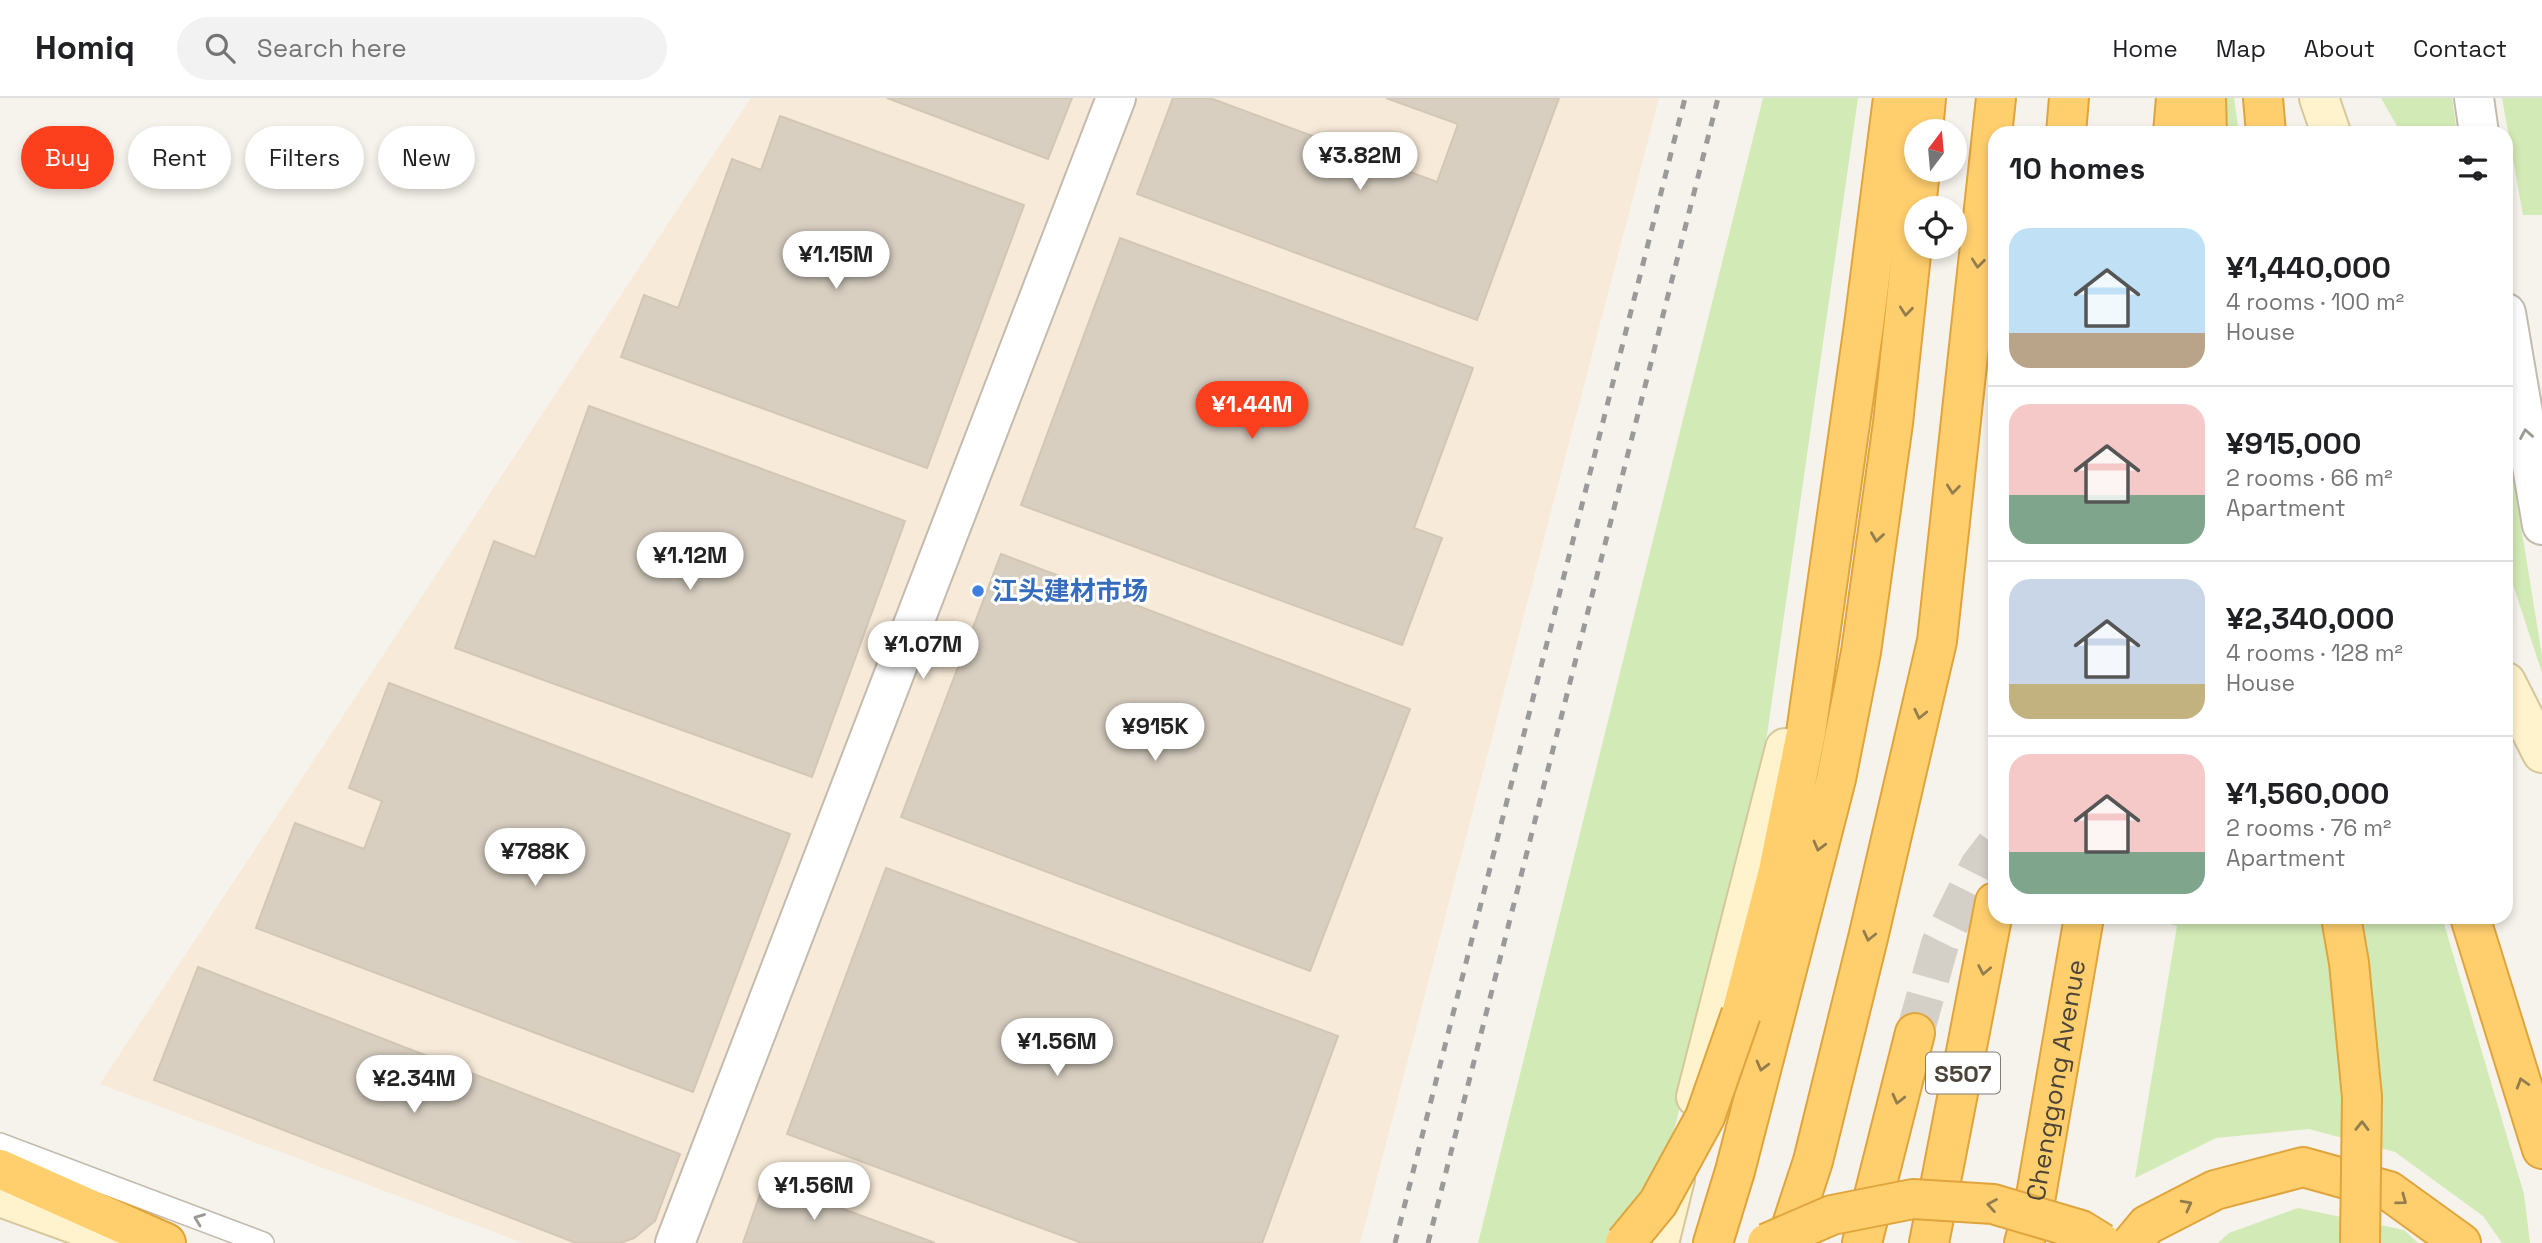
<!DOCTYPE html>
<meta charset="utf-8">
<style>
body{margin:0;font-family:"Space Grotesk","Noto Sans SC",sans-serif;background:#f2f2f2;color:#202124;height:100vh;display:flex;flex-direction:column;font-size:26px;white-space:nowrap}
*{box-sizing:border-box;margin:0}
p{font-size:23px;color:#757577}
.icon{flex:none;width:38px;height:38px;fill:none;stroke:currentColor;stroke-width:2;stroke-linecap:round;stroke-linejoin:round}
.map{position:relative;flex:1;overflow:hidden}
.drawer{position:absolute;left:1988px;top:28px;width:525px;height:798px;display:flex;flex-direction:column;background:#fff;border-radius:21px;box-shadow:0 4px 10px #0003}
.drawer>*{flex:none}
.hud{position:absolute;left:21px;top:28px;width:665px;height:63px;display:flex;gap:14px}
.needle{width:46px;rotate:16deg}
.buttons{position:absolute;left:1904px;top:21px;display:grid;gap:14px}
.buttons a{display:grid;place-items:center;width:63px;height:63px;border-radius:50%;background:#fff;box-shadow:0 4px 10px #0003;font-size:35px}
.price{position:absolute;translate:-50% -60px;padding:0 16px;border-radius:24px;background:#fff;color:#222;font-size:23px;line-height:46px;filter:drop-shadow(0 2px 4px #0008)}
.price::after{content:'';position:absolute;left:50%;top:42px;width:21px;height:16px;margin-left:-10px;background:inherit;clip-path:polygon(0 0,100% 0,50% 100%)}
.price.current{background:#fc3f1d;color:#fff}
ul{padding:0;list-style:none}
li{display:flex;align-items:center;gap:21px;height:175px;padding:0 21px}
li+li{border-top:2px solid #e0e0e0}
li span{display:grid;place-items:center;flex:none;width:196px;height:140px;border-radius:21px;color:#555}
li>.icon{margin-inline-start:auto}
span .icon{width:84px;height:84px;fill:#fffc;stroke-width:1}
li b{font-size:30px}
h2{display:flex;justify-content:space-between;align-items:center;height:84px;padding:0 21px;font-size:30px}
.tag{padding:0 24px;border-radius:32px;background:#fff;box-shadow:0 4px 10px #0003;font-size:24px;line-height:63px}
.tag.current{background:#fc3f1d;color:#fff}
header{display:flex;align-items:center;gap:42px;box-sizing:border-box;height:98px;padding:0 35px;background:#fff;border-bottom:2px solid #e0e0e0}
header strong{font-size:33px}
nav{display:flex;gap:38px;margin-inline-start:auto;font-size:24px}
.search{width:490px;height:63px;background:#f2f2f2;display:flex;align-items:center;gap:18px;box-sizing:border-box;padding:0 24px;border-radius:38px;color:#757577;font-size:26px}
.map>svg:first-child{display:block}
</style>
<header>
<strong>Homiq</strong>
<div class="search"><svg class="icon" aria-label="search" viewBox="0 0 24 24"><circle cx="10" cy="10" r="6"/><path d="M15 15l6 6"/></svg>Search here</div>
<nav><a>Home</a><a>Map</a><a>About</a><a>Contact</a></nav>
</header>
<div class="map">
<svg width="2542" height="1145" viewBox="0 0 2542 1145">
<rect width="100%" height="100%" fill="#f6f3ec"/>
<path fill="#f7ead8" d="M751,0H1659L1360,1145H523L100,986Z"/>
<path fill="#d2eab5" d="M1763,0H1858L1767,637L1676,1025L1637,1145H1478Z
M2208,0H2234L2239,35H2205Z
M2381,0H2452L2457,35H2401Z
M2502,0H2542V117H2523Z
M2506,335L2542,558V575L2506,465Z
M2146,819H2442L2524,1096L2530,1145H2502L2483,1118L2395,1054L2309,1031L2216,1040L2135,1080L2177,828Z
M2298,1110L2404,1132L2418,1145H2218L2229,1135Z"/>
<path fill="#d8cfc1" stroke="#d3c7b4" stroke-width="2" d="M887,0H1072L1048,61Z
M1173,0H1210L1437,84L1458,26L1386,0H1559L1477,222L1137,96Z
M780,18L1024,107L927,370L621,259L644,197L678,210L732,61L761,72Z
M1120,140L1473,270L1414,430L1442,440L1402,547L1021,407Z
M589,308L905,423L812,679L455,550L494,443L535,459Z
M1001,456L1410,611L1310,873L901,719Z
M389,585L790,736L693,994L256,830L295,725L364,751L382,703L349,690Z
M886,770L1338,938L1262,1145H1082L787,1036Z
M198,869L680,1056L655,1123L634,1140L620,1145H576L154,982Z
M765,1082L935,1145H743Z"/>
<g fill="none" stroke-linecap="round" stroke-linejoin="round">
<path stroke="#d4d0c8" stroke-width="38" stroke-dasharray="38 19" stroke-linecap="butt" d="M1915,935L1940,846L1979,768L1995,747"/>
<defs>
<path id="lane" d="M0,1046L263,1145"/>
<path id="street" d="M2474,0L2479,35
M2506,215L2542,427
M675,1145L1116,0"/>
<path id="secondary" d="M2319,0L2331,35
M2506,584L2542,655
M1696,999L1785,650
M0,1099L127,1145
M1659,1145L1675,1081"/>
<g id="highway">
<path d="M2206,0L2207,35"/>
<path d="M2263,0L2266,35"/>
<path d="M1923,33L1926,0"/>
<path d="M2066,35L2069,0"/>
<path d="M2173,35L2176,0"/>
<path d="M2470,819L2542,1051"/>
<path d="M1741,916L1778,773L1806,635L1864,227L1893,0"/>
<path d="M0,1071L166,1145"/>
<path d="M1713,1145L1735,1073L1836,681L1861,554L1893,325L1920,72"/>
<path d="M1786,1145L1813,1063L1868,840L1937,543L1996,0"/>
<path d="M1862,1145L1915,935"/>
<path d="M1929,1145L1995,804"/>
<path id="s1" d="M2024,1145L2034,1109L2084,819"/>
<path d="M2132,1145L2147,1127L2215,1092L2303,1069L2389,1093L2461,1145"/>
</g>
</defs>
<use href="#lane" stroke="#c2bbae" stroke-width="24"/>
<use href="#street" stroke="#c2bbae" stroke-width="42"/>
<use href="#secondary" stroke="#d6c79b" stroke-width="42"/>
<use href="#highway" stroke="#e0a43c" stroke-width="42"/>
<use href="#lane" stroke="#fff" stroke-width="21"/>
<use href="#street" stroke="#fff" stroke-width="38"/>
<use href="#secondary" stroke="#fff3cd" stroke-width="38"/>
<use href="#highway" stroke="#ffcf6e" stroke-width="38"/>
<path stroke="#9a9a9a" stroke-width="5" stroke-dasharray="9 9" stroke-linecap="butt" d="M1395,1145L1685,0
M1428,1145L1718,0"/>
<defs>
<path id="highway-bridge" d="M2341,819L2349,865L2362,999L2360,1145
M1625,1145L1658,1105L1705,1019L1741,916
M1767,1145L1832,1117L1913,1101L1993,1106L2081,1132L2102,1145"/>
</defs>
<use href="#highway-bridge" stroke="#e0a43c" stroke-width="42" stroke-linecap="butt"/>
<use href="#highway-bridge" stroke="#ffcf6e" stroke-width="38"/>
</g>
<defs><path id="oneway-chevron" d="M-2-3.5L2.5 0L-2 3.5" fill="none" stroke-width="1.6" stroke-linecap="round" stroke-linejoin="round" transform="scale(1.75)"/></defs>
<g stroke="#937c4e">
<use href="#oneway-chevron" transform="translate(1978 165) rotate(96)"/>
<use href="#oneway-chevron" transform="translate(1906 213) rotate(96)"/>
<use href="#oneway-chevron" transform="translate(1953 391) rotate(96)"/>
<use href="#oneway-chevron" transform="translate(1877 439) rotate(98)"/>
<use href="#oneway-chevron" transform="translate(1920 616) rotate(103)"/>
<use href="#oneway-chevron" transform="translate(1819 748) rotate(105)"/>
<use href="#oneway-chevron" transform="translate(1869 838) rotate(103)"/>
<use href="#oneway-chevron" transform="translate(1984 872) rotate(101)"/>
<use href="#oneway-chevron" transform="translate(1762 968) rotate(105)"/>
<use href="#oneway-chevron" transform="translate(2522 985) rotate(-107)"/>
<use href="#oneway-chevron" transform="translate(1898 1001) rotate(104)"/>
<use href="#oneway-chevron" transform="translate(2362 1028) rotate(-89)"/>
<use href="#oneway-chevron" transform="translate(2402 1102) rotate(36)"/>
<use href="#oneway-chevron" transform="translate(1992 1107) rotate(-170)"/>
<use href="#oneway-chevron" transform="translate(2187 1107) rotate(-28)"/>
</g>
<g stroke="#9c9892">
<use href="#oneway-chevron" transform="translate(2526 336) rotate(-100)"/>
<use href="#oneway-chevron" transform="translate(199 1121) rotate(-159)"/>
</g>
<circle fill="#3f7fe0" stroke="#fff" stroke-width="2.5" cx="978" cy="493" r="7"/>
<g text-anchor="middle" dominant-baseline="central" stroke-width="6" stroke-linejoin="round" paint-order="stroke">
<rect fill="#fff" stroke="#817c74" stroke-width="2" x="1926" y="954.5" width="74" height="41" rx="5"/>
<g font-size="24" font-weight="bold" fill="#4b4439">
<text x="1963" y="975">S507</text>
</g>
<g font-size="26" font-weight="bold" fill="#366cbe" stroke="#fff" text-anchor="start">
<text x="992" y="493">江头建材市场</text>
</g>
<g font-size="26" fill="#4b4439" stroke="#fff">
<text stroke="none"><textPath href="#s1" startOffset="166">Chenggong Avenue</textPath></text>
</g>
</g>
</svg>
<div class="buttons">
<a><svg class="needle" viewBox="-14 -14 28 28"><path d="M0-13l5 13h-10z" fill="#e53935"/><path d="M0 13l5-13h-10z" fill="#757577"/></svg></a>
<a><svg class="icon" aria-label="locate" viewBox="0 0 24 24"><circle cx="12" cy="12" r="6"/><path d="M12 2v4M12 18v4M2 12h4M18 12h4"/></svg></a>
</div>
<b class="price" style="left:1360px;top:94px">¥3.82M</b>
<b class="price" style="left:836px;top:193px">¥1.15M</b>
<b class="price current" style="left:1252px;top:343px">¥1.44M</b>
<b class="price" style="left:690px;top:494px">¥1.12M</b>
<b class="price" style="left:923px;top:583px">¥1.07M</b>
<b class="price" style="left:1155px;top:665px">¥915K</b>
<b class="price" style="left:535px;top:790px">¥788K</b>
<b class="price" style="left:1057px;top:980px">¥1.56M</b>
<b class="price" style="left:414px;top:1017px">¥2.34M</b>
<b class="price" style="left:814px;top:1124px">¥1.56M</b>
<div class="hud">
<a class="tag current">Buy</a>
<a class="tag">Rent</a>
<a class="tag">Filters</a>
<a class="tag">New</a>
</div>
<section class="drawer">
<h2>10 homes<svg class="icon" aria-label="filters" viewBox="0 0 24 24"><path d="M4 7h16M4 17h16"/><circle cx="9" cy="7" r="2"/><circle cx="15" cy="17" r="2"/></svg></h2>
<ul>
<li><span style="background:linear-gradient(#bfe0f5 75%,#b9a48a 0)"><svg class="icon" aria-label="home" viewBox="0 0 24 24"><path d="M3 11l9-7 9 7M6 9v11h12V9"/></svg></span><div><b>¥1,440,000</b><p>4 rooms · 100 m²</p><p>House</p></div></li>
<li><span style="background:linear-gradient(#f6c9c9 65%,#7fa58c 0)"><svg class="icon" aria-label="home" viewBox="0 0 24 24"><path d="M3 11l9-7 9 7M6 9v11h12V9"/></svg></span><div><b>¥915,000</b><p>2 rooms · 66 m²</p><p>Apartment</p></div></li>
<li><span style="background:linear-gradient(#c9d6e8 75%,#c2b280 0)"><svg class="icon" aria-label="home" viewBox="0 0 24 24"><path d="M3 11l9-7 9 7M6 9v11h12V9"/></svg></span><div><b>¥2,340,000</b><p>4 rooms · 128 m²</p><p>House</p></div></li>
<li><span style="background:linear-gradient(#f6c9c9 70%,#7fa58c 0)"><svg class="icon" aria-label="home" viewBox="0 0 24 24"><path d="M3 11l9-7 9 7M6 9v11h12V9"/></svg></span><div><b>¥1,560,000</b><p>2 rooms · 76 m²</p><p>Apartment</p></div></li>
</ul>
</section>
</div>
